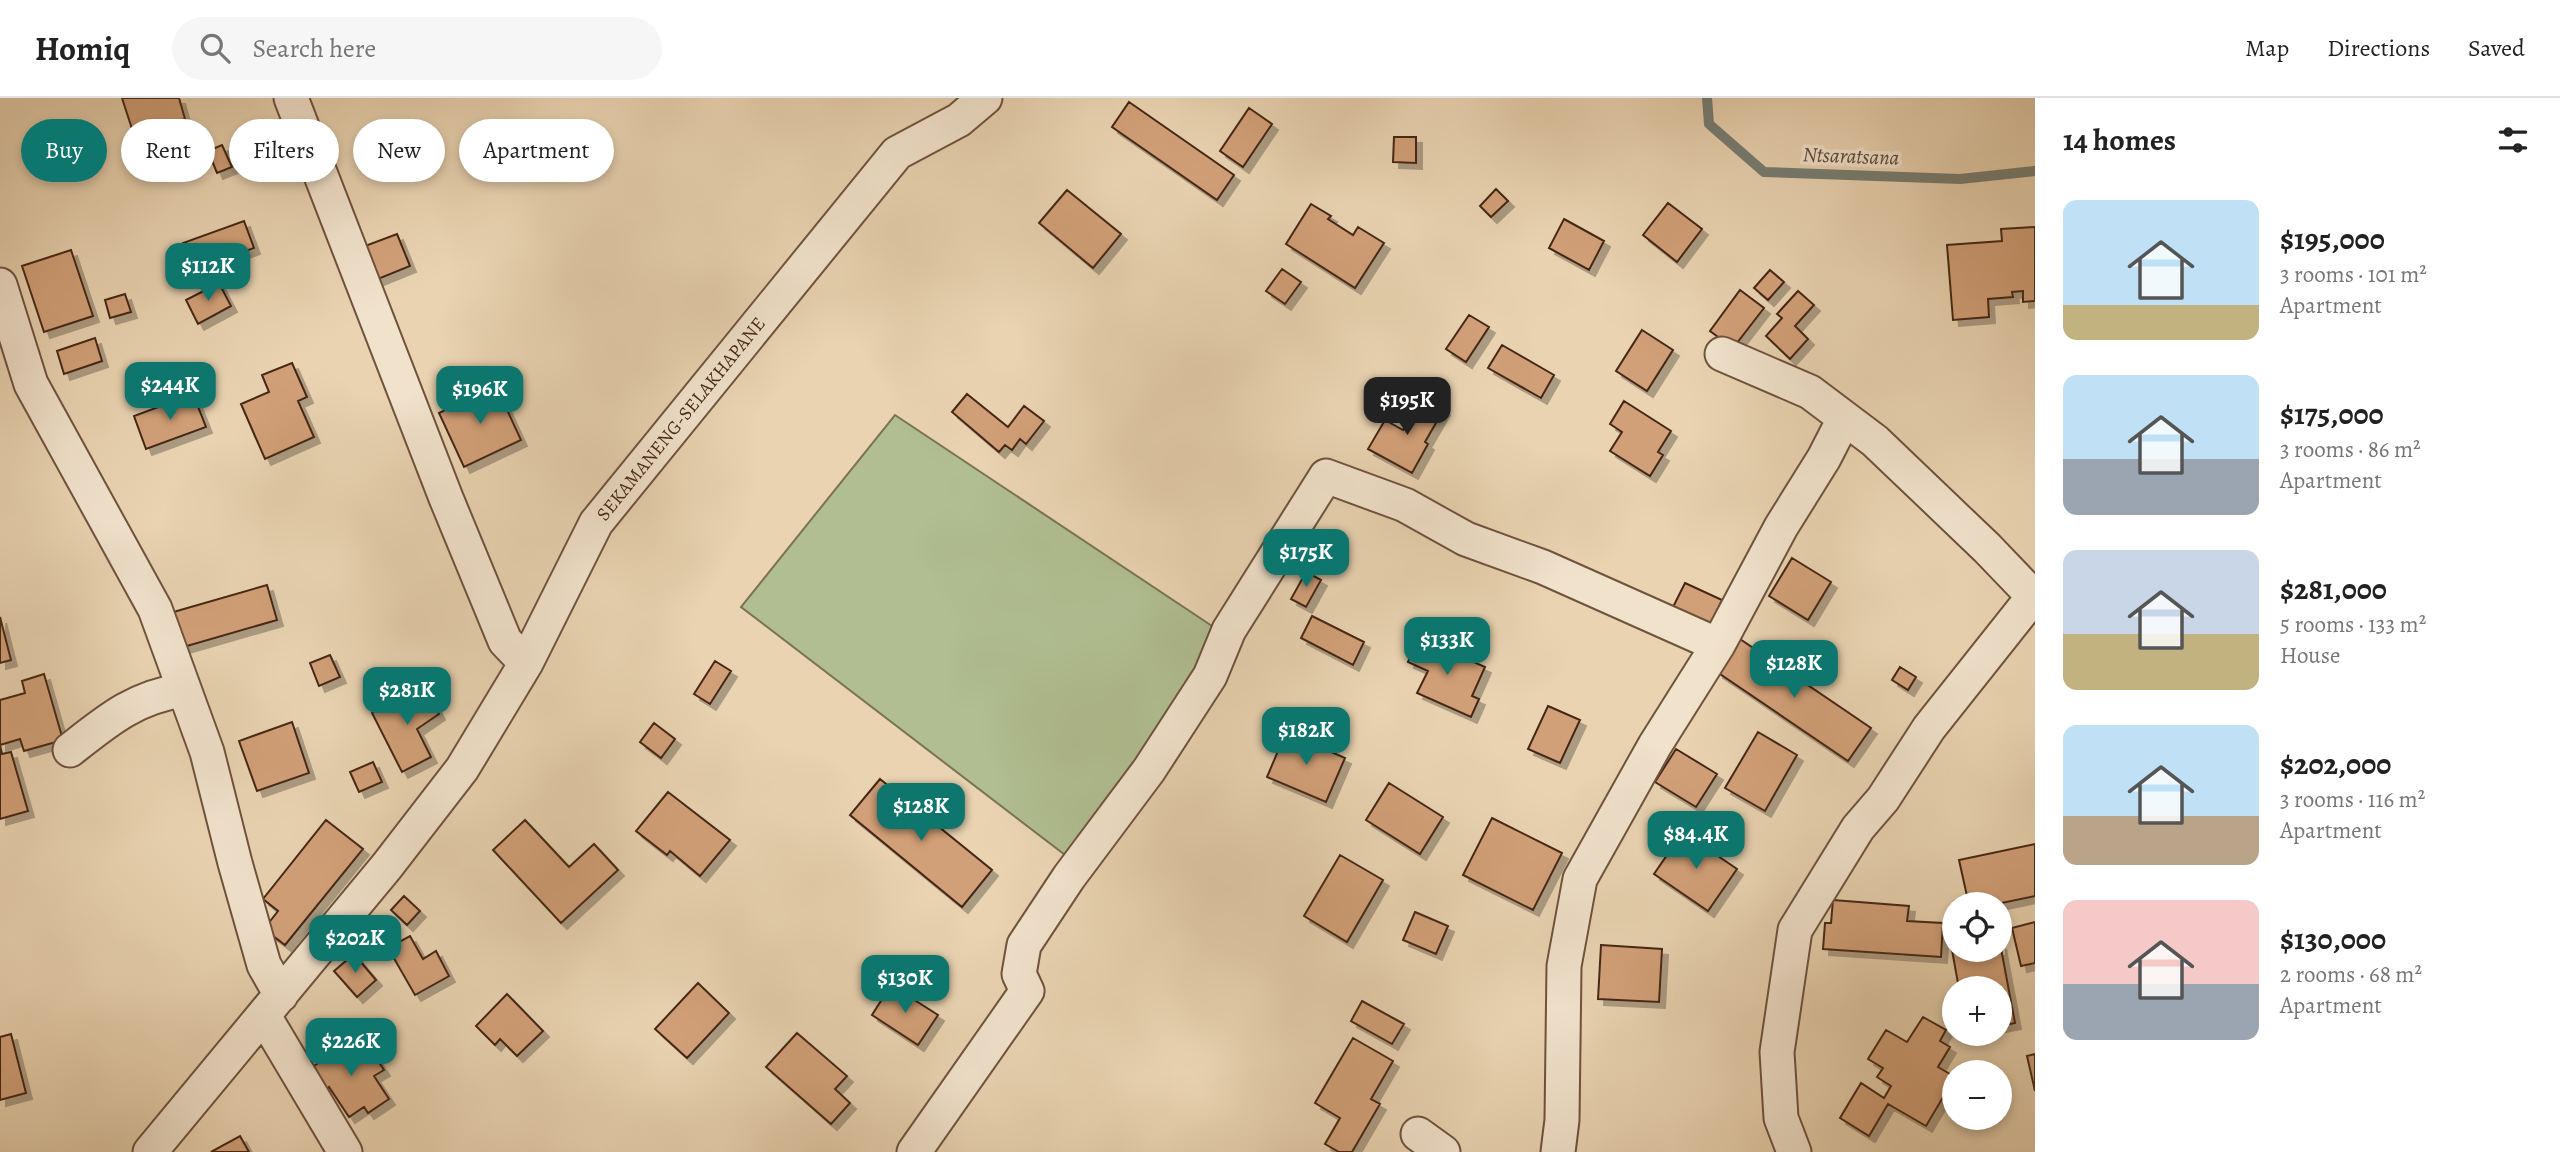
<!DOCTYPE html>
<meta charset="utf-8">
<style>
body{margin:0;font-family:Alegreya,serif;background:#f6f6f6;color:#222;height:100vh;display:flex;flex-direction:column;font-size:26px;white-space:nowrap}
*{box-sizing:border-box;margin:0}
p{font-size:23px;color:#767676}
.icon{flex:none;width:38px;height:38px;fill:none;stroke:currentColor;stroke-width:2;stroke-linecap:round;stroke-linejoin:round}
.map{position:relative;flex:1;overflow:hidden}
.drawer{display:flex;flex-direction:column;background:#fff;width:525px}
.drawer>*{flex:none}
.top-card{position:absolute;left:21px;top:21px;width:665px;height:63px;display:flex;gap:14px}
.controls{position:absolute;left:1942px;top:794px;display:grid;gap:14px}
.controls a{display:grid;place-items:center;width:70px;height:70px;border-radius:50%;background:#fff;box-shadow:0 4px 10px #0003;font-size:35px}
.price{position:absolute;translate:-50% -60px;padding:0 16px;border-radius:14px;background:#0f766e;color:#fff;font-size:23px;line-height:46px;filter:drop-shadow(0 2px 4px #0008)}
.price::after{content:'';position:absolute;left:50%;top:42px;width:21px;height:16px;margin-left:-10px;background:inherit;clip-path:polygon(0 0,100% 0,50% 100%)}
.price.active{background:#222;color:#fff}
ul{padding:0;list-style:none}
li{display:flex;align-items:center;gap:21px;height:175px;padding:0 28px}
li span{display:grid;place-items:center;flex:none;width:196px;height:140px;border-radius:14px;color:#555}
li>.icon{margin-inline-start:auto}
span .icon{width:84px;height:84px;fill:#fffc;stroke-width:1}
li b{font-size:30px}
h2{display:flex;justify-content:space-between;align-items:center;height:84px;padding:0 28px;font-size:30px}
.chip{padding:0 24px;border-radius:32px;background:#fff;box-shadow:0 4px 10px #0003;font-size:24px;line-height:63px}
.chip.active{background:#0f766e;color:#fff}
header{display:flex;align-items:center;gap:42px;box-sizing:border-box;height:98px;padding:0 35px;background:#fff;border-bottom:2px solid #e0e0e0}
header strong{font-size:33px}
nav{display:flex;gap:38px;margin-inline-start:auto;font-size:24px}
.search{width:490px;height:63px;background:#f6f6f6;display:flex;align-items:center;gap:18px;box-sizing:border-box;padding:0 24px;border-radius:38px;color:#767676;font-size:26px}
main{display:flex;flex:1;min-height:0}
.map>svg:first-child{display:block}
</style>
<header>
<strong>Homiq</strong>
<div class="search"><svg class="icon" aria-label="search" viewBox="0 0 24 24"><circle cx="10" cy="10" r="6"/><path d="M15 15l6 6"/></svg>Search here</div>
<nav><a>Map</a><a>Directions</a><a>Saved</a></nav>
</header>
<main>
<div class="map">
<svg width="2035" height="1054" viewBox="0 0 2035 1054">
<defs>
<filter id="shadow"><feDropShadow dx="6" dy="6" stdDeviation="0" flood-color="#0004"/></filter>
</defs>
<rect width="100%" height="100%" fill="#e9d3b1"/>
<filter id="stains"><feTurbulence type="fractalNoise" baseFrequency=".00286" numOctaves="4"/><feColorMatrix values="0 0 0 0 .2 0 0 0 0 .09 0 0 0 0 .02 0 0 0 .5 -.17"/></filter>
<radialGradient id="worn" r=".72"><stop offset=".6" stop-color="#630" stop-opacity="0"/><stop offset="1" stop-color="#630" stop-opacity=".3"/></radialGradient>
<path fill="#b0be91" stroke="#7a7354" stroke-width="2" d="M895,317L1221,534L1073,763L741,509Z"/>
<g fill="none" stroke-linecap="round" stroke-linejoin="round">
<path stroke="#777e74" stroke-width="10" d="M1707,0L1709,26L1764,74L1960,81L2035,73"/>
</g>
<path fill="#d2a078" stroke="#452816" stroke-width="2" filter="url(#shadow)" d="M122,0H179L185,21L134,37Z
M1129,4L1234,77L1217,102L1112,29Z
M1249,10L1272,26L1243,69L1220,53Z
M1394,39H1416V65L1393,64Z
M222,47L232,69L217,75L208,53Z
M1496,91L1508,103L1491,119L1480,108Z
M1067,92L1121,136L1093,170L1039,125Z
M1668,105L1702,131L1677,164L1643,137Z
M1311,106L1331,118L1328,121L1353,137L1358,129L1384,145L1355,190L1286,146Z
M1564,121L1604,143L1589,172L1549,150Z
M244,123L254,150L192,173L183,145Z
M2035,129V203L2023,204V193L2012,194L2013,199L1988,201L1989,219L1953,222L1947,147L2002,143L2001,131Z
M397,136L410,168L378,181L365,148Z
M71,152L93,218L44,234L22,168Z
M1282,171L1301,184L1285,206L1266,193Z
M1770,172L1784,184L1768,202L1754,190Z
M219,185L231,208L198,226L186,202Z
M1740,192L1764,210L1733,250L1710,233Z
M1798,193L1814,207L1795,228L1808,241L1790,261L1766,238L1782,220L1777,216Z
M125,196L131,214L110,220L105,202Z
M1469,217L1489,229L1466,264L1446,251Z
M1642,232L1673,252L1647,293L1616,273Z
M95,240L102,263L64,276L57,253Z
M1502,247L1554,277L1541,300L1488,270Z
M292,265L307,299L298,303L314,339L265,361L241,306L269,294L262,277Z
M496,288L521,342L464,369L439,315Z
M193,296L206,329L146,351L134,318Z
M967,296L1008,329L1024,308L1044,323L1026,346L1020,341L1012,352L1005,347L999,354L952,314Z
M1425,300L1444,311L1425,344L1428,346L1412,375L1368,351L1385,322L1403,332Z
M1624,303L1671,333L1658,354L1663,357L1650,378L1610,353L1622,334L1610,326Z
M1792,460L1831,484L1808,522L1769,498Z
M1306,474L1321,482L1306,509L1291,501Z
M1685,485L1722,502L1710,527L1673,509Z
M267,487L277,522L180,550L170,515Z
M1312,518L1364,544L1353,567L1301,540Z
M0,519L11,562L0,565Z
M1418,539L1485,569L1472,598L1479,601L1471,619L1417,595L1428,573L1408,564Z
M1740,541L1871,630L1848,663L1717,574Z
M330,557L340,579L319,588L310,565Z
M715,563L731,573L710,606L694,596Z
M1900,569L1916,579L1908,592L1892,582Z
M44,576L63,642L24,653L20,641L0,647L2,656L11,654L28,713L0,721V602L25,595L22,583Z
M425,588L439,616L417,631L431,659L402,674L372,615Z
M1548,608L1580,622L1560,665L1528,651Z
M292,624L309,675L257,693L239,643Z
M654,625L675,641L661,660L640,644Z
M1286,634L1345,660L1326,704L1267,679Z
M1758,634L1797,657L1765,713L1725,690Z
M1676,651L1717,676L1696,709L1655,684Z
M373,664L382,684L359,694L350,674Z
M880,681L992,772L962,809L850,717Z
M1389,685L1443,719L1420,756L1366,722Z
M668,694L730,742L700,778L670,753L667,757L636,733Z
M1492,720L1562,755L1533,812L1463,777Z
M326,722L363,751L285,847L264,831L278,813L263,801Z
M525,722L569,769L594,746L618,772L561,825L493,752Z
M1683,734L1737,771L1708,813L1654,776Z
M2035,746V798L1992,807H1969L1959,762Z
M1340,757L1383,782L1347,844L1304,818Z
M404,798L420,813L407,827L391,812Z
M1833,802L1909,808L1907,823L1943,825L1941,859L1823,851L1825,825H1831Z
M1415,814L1448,828L1436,856L1403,842Z
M2035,824V865L2021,868L2012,830Z
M1955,834V852H2000V845L2015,925L2000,928V891H1959L1949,835Z
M410,838L423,861L436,853L449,878L415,897L388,850Z
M1601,847L1662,851L1659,904L1598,901Z
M354,856L376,882L357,899L334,873Z
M698,885L729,915L687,960L655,931Z
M891,887L938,917L918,947L872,917Z
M507,896L543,933L517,958L500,941L495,947L476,928Z
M1362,903L1404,926L1392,946L1351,923Z
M1923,919L1946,932L1940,943L1950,949L1938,969L1955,979L1926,1028L1888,1006L1869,1038L1840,1020L1861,985L1884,1000L1891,988L1877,979L1883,970L1868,961L1886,932L1907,944Z
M797,935L847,978L835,991L850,1005L831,1026L766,969Z
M11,936L26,995L0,1002V939Z
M355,940L369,961L374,957L384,972L374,978L389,1001L368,1015L364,1009L349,1019L329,989L322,994L308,972Z
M1353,940L1393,963L1371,1001L1380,1006L1352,1054H1339L1325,1046L1340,1020L1315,1005Z
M2035,956V993L2027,958Z
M240,1038L249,1054H211Z"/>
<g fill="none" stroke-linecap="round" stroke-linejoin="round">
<defs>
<path id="minor" d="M291,0L446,400L505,543L526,565
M0,187L31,286L155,511L207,654L235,765L264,867L281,897
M1722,256L1810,294L1875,343L1987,450L2035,500
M70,652C108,622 135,599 184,592
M264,918L345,1054
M1418,1036L1443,1054
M150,1054L387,768L462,671L526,565L596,425L897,55L959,22L985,0
M914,1054L1027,893L1019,876L1024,847L1069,779L1149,672L1210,578L1229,532L1326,378L1405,407L1466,441L1543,469L1718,547
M1558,1054L1562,1022L1564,868L1580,781L1655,647L1718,547L1781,429L1824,360L1844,321
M1794,1054L1781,1020L1777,954L1795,832L1858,730L1883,701L1929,630L2033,499"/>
</defs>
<use href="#minor" stroke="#6e533d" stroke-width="37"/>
<use href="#minor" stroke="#f1e2cc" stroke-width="33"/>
</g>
<g text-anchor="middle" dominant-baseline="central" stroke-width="7" stroke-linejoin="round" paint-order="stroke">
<g font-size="19" fill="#452816" stroke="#f1e2cc">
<text transform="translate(681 321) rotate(-51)">SEKAMANENG-SELAKHAPANE</text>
</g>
<g font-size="21" font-style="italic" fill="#5a4c3d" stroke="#f1e2cc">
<text transform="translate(1851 58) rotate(2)">Ntsaratsana</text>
</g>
</g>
<rect width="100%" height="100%" filter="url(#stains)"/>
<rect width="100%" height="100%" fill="url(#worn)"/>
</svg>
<div class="controls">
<a><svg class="icon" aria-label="locate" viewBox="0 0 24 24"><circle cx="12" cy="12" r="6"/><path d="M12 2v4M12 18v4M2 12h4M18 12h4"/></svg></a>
<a>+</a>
<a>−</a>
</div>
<b class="price" style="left:208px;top:205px">$112K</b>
<b class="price" style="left:170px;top:324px">$244K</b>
<b class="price" style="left:480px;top:328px">$196K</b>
<b class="price active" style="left:1407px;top:339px">$195K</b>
<b class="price" style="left:1306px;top:491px">$175K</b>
<b class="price" style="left:1447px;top:579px">$133K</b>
<b class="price" style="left:1794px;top:602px">$128K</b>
<b class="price" style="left:407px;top:629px">$281K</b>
<b class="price" style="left:1306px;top:669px">$182K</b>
<b class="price" style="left:921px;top:745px">$128K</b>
<b class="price" style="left:1696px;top:773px">$84.4K</b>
<b class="price" style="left:355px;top:877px">$202K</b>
<b class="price" style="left:905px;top:917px">$130K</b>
<b class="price" style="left:351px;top:980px">$226K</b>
<div class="top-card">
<a class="chip active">Buy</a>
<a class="chip">Rent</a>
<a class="chip">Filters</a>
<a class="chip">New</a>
<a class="chip">Apartment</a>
</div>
</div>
<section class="drawer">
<h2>14 homes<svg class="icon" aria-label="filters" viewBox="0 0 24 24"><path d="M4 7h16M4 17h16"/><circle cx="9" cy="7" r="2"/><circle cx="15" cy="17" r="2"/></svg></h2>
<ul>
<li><span style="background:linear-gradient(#bfe0f5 75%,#c2b280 0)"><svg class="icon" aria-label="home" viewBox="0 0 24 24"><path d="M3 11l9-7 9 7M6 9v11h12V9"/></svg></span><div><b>$195,000</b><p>3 rooms · 101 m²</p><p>Apartment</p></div></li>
<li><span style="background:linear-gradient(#bfe0f5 60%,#9aa5b1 0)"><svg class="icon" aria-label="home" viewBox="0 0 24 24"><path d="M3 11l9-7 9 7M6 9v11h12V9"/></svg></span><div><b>$175,000</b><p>3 rooms · 86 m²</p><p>Apartment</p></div></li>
<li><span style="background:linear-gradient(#c9d6e8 60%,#c2b280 0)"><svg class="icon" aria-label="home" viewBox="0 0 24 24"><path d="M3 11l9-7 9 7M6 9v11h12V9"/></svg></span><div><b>$281,000</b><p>5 rooms · 133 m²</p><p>House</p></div></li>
<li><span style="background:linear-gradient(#bfe0f5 65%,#b9a48a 0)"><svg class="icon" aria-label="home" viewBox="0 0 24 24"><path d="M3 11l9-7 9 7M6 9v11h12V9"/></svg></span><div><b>$202,000</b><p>3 rooms · 116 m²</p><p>Apartment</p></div></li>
<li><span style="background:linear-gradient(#f6c9c9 60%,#9aa5b1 0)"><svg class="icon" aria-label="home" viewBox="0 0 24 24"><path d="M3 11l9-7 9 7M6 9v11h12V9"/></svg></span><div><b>$130,000</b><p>2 rooms · 68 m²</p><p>Apartment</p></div></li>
</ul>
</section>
</main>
